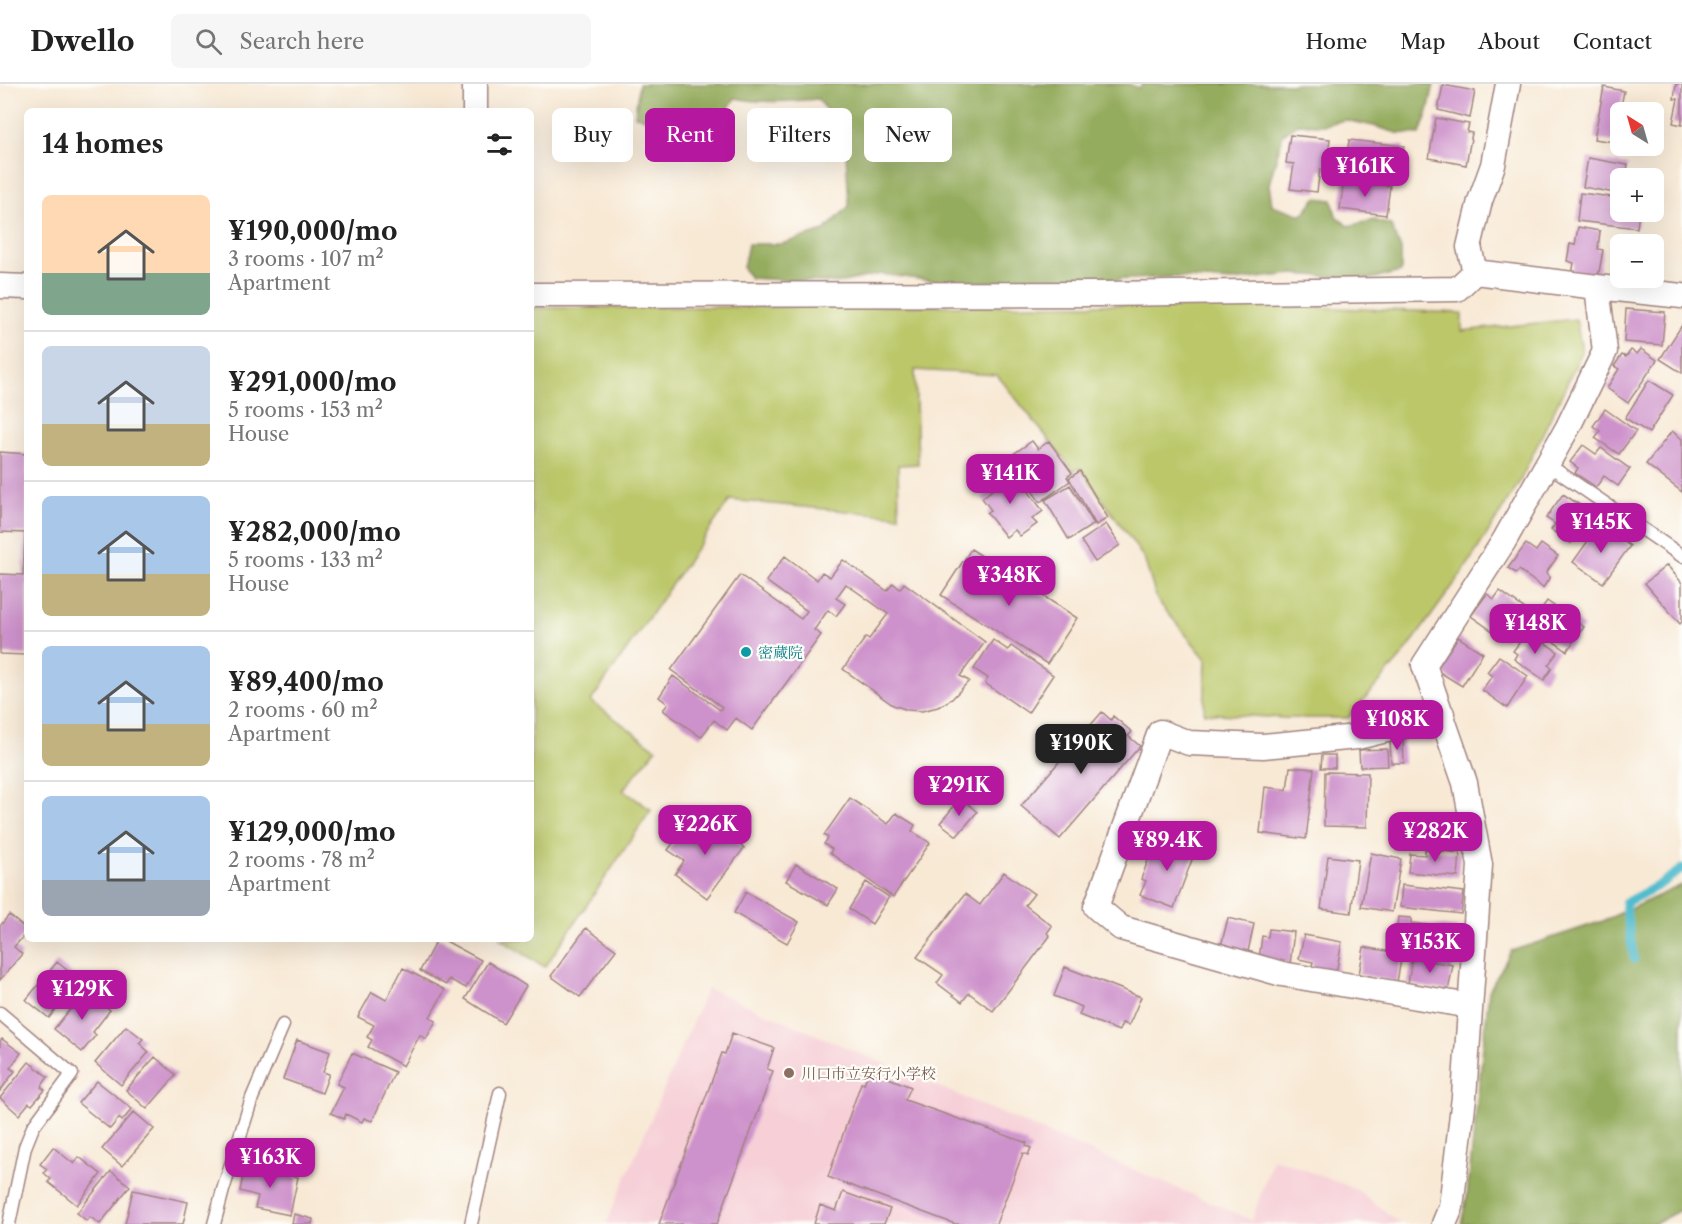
<!DOCTYPE html>
<meta charset="utf-8">
<style>
body{margin:0;font-family:"Libre Caslon Text","Noto Serif JP",serif;background:#f6f6f6;color:#222;height:100vh;display:flex;flex-direction:column;font-size:22px;white-space:nowrap}
*{box-sizing:border-box;margin:0}
p{font-size:20px;color:#767676}
.icon{flex:none;width:33px;height:33px;fill:none;stroke:currentColor;stroke-width:2;stroke-linecap:round;stroke-linejoin:round}
.map{position:relative;flex:1;overflow:hidden}
.drawer{position:absolute;left:24px;top:24px;width:510px;height:834px;display:flex;flex-direction:column;background:#fff;border-radius:9px;box-shadow:0 6px 24px #0002}
.drawer>*{flex:none}
.hud{position:absolute;left:552px;top:24px;width:570px;height:54px;display:flex;gap:12px}
.needle{width:39px;rotate:323deg}
.buttons{position:absolute;left:1610px;top:18px;display:grid;gap:12px}
.buttons a{display:grid;place-items:center;width:54px;height:54px;border-radius:9px;background:#fff;box-shadow:0 6px 24px #0002;font-size:30px}
.price{position:absolute;translate:-50% -51px;padding:0 14px;border-radius:12px;background:#b5179e;color:#fff;font-size:20px;line-height:39px;filter:drop-shadow(0 2px 3px #0008)}
.price::after{content:'';position:absolute;left:50%;top:36px;width:18px;height:14px;margin-left:-9px;background:inherit;clip-path:polygon(0 0,100% 0,50% 100%)}
.price.active{background:#222;color:#fff}
ul{padding:0;list-style:none}
li{display:flex;align-items:center;gap:18px;height:150px;padding:0 18px}
li+li{border-top:2px solid #e0e0e0}
li span{display:grid;place-items:center;flex:none;width:168px;height:120px;border-radius:9px;color:#555}
li>.icon{margin-inline-start:auto}
span .icon{width:72px;height:72px;fill:#fffc;stroke-width:1}
li b{font-size:26px}
h2{display:flex;justify-content:space-between;align-items:center;height:72px;padding:0 18px;font-size:26px}
.pill{padding:0 21px;border-radius:9px;background:#fff;box-shadow:0 6px 24px #0002;font-size:21px;line-height:54px}
.pill.active{background:#b5179e;color:#fff}
header{display:flex;align-items:center;gap:36px;box-sizing:border-box;height:84px;padding:0 30px;background:#fff;border-bottom:2px solid #e0e0e0}
header strong{font-size:28px}
nav{display:flex;gap:33px;margin-inline-start:auto;font-size:21px}
.search{width:420px;height:54px;background:#f6f6f6;display:flex;align-items:center;gap:15px;box-sizing:border-box;padding:0 21px;border-radius:9px;color:#767676;font-size:22px}
.map>svg:first-child{display:block}
</style>
<header>
<strong>Dwello</strong>
<div class="search"><svg class="icon" aria-label="search" viewBox="0 0 24 24"><circle cx="10" cy="10" r="6"/><path d="M15 15l6 6"/></svg>Search here</div>
<nav><a>Home</a><a>Map</a><a>About</a><a>Contact</a></nav>
</header>
<div class="map">
<svg width="1682" height="1140" viewBox="0 0 1682 1140">
<rect width="100%" height="100%" fill="#fdfcf7"/>
<filter id="ink" filterUnits="userSpaceOnUse"><feTurbulence type="fractalNoise" baseFrequency=".0167" numOctaves="2"/><feDisplacementMap in="SourceGraphic" scale="12" xChannelSelector="R" yChannelSelector="G"/><feConvolveMatrix kernelMatrix="1 2 1 2 8 2 1 2 1" color-interpolation-filters="sRGB"/></filter>
<filter id="wash" filterUnits="userSpaceOnUse"><feTurbulence type="fractalNoise" baseFrequency=".008" numOctaves="4" result="noise"/><feDisplacementMap in="SourceGraphic" scale="24" xChannelSelector="R" yChannelSelector="G"/><feGaussianBlur stdDeviation="1.35" result="paint"/><feColorMatrix in="noise" values="0 0 0 0 0 0 0 0 0 0 0 0 0 0 0 0 0 1.4 0 .05"/><feComposite in="paint" operator="in"/></filter>
<g filter="url(#wash)">
<rect width="100%" height="100%" fill="#f8e9d5"/>
<path fill="#f6cfd7" d="M707,904L1252,1136L1273,1074L1356,1105L1401,1140H606Z"/>
<path fill="#bbc769" stroke="#82734a" stroke-width="1.5" d="M1236,220L1462,229V247L1576,235L1582,268L1519,399L1465,485L1403,571L1348,634H1284L1204,629L1206,575L1157,516L1144,474L1080,384L1074,387L997,291L915,286L918,380L898,381L899,432L730,416L591,617L656,665L623,706L651,726L545,883L500,855H531V224Z"/>
<path fill="#94ac5d" stroke="#6f6644" stroke-width="1.5" d="M639,0H1128L1140,4L1142,0H1434L1428,27L1420,50L1397,49L1374,42L1345,36L1322,41L1298,40L1283,50L1269,100L1272,121L1302,131L1316,114L1332,116L1336,132L1348,142L1374,136L1391,141L1401,166V188L1370,195L1292,190L1233,197L1173,193L1089,197L1053,194L991,198L934,197L881,190L838,199L750,194L743,184L748,160H781L824,147L849,122L845,51L818,15C790,17 763,20 735,14L725,30L694,26L648,35L635,32Z
M1682,801V1125L1654,1140H1461L1467,1113L1489,907L1511,867L1603,837Z"/>
<g fill="none" stroke-linecap="round" stroke-linejoin="round">
<path stroke="#51bccd" stroke-width="9" d="M1634,875L1625,819L1659,801L1682,785"/>
</g>
<g id="blocks">
<path fill="#cd91cb" d="M1676,0H1682V41L1673,39L1678,15H1674Z
M1443,1L1475,7L1470,34L1438,26Z
M1604,3L1624,7L1614,58L1594,55Z
M1436,34L1469,40L1467,48L1472,49L1466,81L1429,74Z
M1290,51L1330,55L1326,86L1320,85L1317,108L1290,105L1294,80L1286,79Z
M1349,56L1404,62L1401,88L1346,82Z
M1588,74L1628,81L1625,94H1620V110L1583,103Z
M1344,96L1390,102L1386,131L1340,125Z
M1580,109L1620,114V128H1639L1637,144L1577,137Z
M1578,143L1600,147L1598,165L1603,166L1598,194L1572,190L1574,179L1567,177L1570,160L1575,161Z
M1626,225L1665,228L1662,261L1624,258Z
M1682,241V289L1660,275Z
M1641,265L1657,276L1628,319L1607,304L1619,285L1614,282L1622,271L1626,273L1631,266L1637,270Z
M1649,296L1673,311L1649,349L1625,334Z
M1605,325L1636,347L1619,370L1595,354L1600,347L1593,342Z
M1672,347L1682,355V408L1646,380Z
M1032,357L1038,365L1049,357L1072,389L1067,393L1070,397L1040,418L1023,394L1026,391L1012,371Z
M1583,361L1596,370L1601,364L1630,385L1618,402L1604,392L1596,403L1575,389L1578,384L1570,378Z
M0,368L27,370V449L0,448Z
M994,385L1004,396L1011,391L1020,404L1024,401L1043,427L1032,435L1037,440L1020,452L1015,446L1006,453L987,429L991,426L982,414L992,406L983,394Z
M1080,387L1108,434L1096,441L1069,394Z
M1070,401L1094,440L1069,456L1045,416Z
M1563,410L1592,429L1571,459L1551,446L1555,440L1546,434Z
M1106,440L1120,461L1095,478L1081,457Z
M1600,440L1630,462L1603,499L1573,478Z
M25,450H27V571L0,570V490L23,491Z
M1526,460L1536,467L1541,460L1558,472L1546,489L1550,493L1543,504L1519,486L1516,489L1508,484Z
M971,465L1077,534L1047,580L941,511Z
M785,472L817,496L822,488L830,493L843,476L887,507L893,499L900,505L904,499L985,558L960,592L969,597L952,615L938,623L922,627L908,626L893,621L843,585L866,553L869,555L888,530L846,500L836,514L845,520L836,532L828,526L814,546L821,551L752,646L736,634L727,646L714,636L701,653L663,626L668,620L659,613L673,592L720,626L722,623L671,586L740,491L801,535L807,527L766,497Z
M1667,481L1682,499V538L1680,540L1645,499Z
M1500,507L1525,525L1504,555L1471,532L1487,510L1494,515Z
M1547,517L1584,543L1567,567L1530,541Z
M1528,547L1558,568L1548,581L1552,584L1544,596L1514,575L1517,570L1513,567Z
M1458,553L1483,569L1462,602L1436,586Z
M993,556L1008,566L1011,562L1053,591L1028,629L985,599L988,594L974,585Z
M1499,572L1528,592L1507,624L1482,606L1492,592L1487,588Z
M1102,628L1111,636L1113,632L1132,648L1128,652L1140,662L1060,755L1021,722Z
M1390,655H1403L1404,679H1391Z
M1387,665L1388,682L1360,683L1359,666Z
M1322,671H1335V684H1321Z
M1290,683L1314,685L1306,755L1260,749L1265,703L1287,706Z
M1325,688L1368,689L1367,743L1324,742Z
M850,714L888,740L896,729L915,741L912,747L930,759L893,813L830,769L832,765L824,760L828,754L824,751Z
M961,714L977,728L957,752L940,739Z
M690,736L705,747L711,739L724,748L726,744L738,752L735,757L744,764L707,814L675,790L684,777L668,766Z
M1169,755L1196,765L1174,824L1140,811L1146,797L1141,795L1155,758L1166,762Z
M1425,765L1460,769L1458,793L1408,788L1410,770L1425,771Z
M1371,769L1401,775L1392,828L1361,823Z
M1328,772L1358,776L1351,829L1321,825Z
M796,780L838,805L828,821L786,797Z
M1004,788L1034,810L1025,821L1052,842L1047,849L1050,852L993,927L969,909L962,918L937,899L943,891L917,873L965,810L980,821Z
M866,798L889,813L872,840L849,825Z
M1402,801L1464,808L1461,830L1400,823Z
M746,808L799,838L787,859L734,829Z
M9,831L27,846V848L14,863L22,870L0,896V842Z
M1398,833L1411,834V839L1457,844L1455,862L1396,855Z
M1228,834L1254,840L1247,872L1220,866Z
M586,844L616,866L580,913L551,892Z
M1269,845L1294,848L1290,880L1259,876L1262,852L1268,853Z
M1304,851L1342,858L1336,889L1311,885L1313,878L1299,875Z
M437,855H442L481,876L466,904L449,895L446,901L420,887Z
M1364,863L1402,870L1397,898L1359,890Z
M1412,874L1453,881L1448,907L1408,900Z
M57,878L82,898L70,913L67,911L49,934L26,916Z
M488,878L526,902L503,939L465,915Z
M1065,883L1141,913L1129,941L1122,939L1119,947L1079,931L1082,923L1054,912Z
M403,884L445,906L430,933L436,937L426,955L420,951L403,982L368,963L372,956L367,953L374,941L358,933L372,908L386,916Z
M86,906L110,926L93,948L96,951L82,968L54,945Z
M126,942L143,955L139,959L149,968L121,1001L95,979Z
M732,949L774,964L767,985L773,987L717,1140H659L722,969L725,970Z
M2,955L21,969L10,984L15,987L0,1007V957Z
M297,956L330,968L323,988L329,990L322,1009L283,995Z
M352,969L395,988L372,1037L364,1034L362,1038L346,1030L344,1035L331,1029L344,1003L337,1000Z
M155,973L176,991L147,1025L126,1006Z
M29,978L48,993L41,1003L45,1006L32,1021L29,1019L19,1031L0,1014Z
M869,986L911,1003L905,1016L1027,1059L1026,1062L1031,1064L1028,1071L1023,1069L996,1140H955L828,1093L861,999L864,1000Z
M97,997L132,1025L122,1037L119,1034L110,1045L78,1019Z
M134,1028L154,1045L122,1082L102,1065Z
M53,1063L74,1080L79,1073L101,1090L77,1121L48,1098L51,1095L44,1089L47,1085L40,1080Z
M245,1082L298,1093L290,1131L255,1124L258,1112L240,1107Z
M111,1087L130,1102L100,1140L90,1133L87,1137L77,1129Z
M133,1106L188,1118L183,1140H125Z
M843,1108L890,1125L884,1140H814L820,1121L836,1127Z
M294,1130L313,1135L312,1140H292Z"/>
</g>
</g>
<g filter="url(#ink)">
<use href="#blocks" fill-opacity="0" stroke="#a18480" stroke-width="1.5"/>
<g fill="none" stroke-linecap="round" stroke-linejoin="round">
<defs>
<path id="lane" d="M1547,380L1682,472
M0,929L72,990L33,1043L25,1063L9,1140
M214,1140L223,1106L252,1014L283,941
M471,1140L500,1009"/>
<path id="street" d="M475,0V27
M1508,0L1493,81L1480,117L1469,163L1475,188L1597,203
M0,202L27,203
M531,211L1104,210L1457,205L1475,188
M1442,630L1407,641L1357,653L1263,662L1189,659L1160,648L1096,823L1121,844L1282,890L1470,922
M1444,1140L1451,1123L1464,1013L1480,781L1465,699L1424,581L1504,457L1568,343L1605,267L1597,203L1682,212"/>
</defs>
<use href="#lane" stroke="#a18480" stroke-width="15"/>
<use href="#street" stroke="#a18480" stroke-width="27"/>
<use href="#lane" stroke="#fff" stroke-width="12"/>
<use href="#street" stroke="#fff" stroke-width="24"/>
</g>
</g>
<circle fill="#0f9aa8" stroke="#fdfcf7" stroke-width="2" cx="746" cy="568" r="6"/>
<circle fill="#8d6e63" stroke="#fdfcf7" stroke-width="2" cx="789" cy="989" r="6"/>
<g text-anchor="middle" dominant-baseline="central" stroke-width="4.5" stroke-linejoin="round" paint-order="stroke">
<g font-size="15" fill="#0d838f" stroke="#fdfcf7" text-anchor="start">
<text x="758" y="568">密蔵院</text>
</g>
<g font-size="15" fill="#785e54" stroke="#fdfcf7" text-anchor="start">
<text x="801" y="989">川口市立安行小学校</text>
</g>
</g>
</svg>
<div class="buttons">
<a><svg class="needle" viewBox="-14 -14 28 28"><path d="M0-13l5 13h-10z" fill="#e53935"/><path d="M0 13l5-13h-10z" fill="#767676"/></svg></a>
<a>+</a>
<a>−</a>
</div>
<b class="price" style="left:1365px;top:114px">¥161K</b>
<b class="price" style="left:1010px;top:421px">¥141K</b>
<b class="price" style="left:1601px;top:470px">¥145K</b>
<b class="price" style="left:1009px;top:523px">¥348K</b>
<b class="price" style="left:1535px;top:571px">¥148K</b>
<b class="price" style="left:1397px;top:667px">¥108K</b>
<b class="price active" style="left:1081px;top:691px">¥190K</b>
<b class="price" style="left:959px;top:733px">¥291K</b>
<b class="price" style="left:705px;top:772px">¥226K</b>
<b class="price" style="left:1435px;top:779px">¥282K</b>
<b class="price" style="left:1167px;top:788px">¥89.4K</b>
<b class="price" style="left:1430px;top:890px">¥153K</b>
<b class="price" style="left:82px;top:937px">¥129K</b>
<b class="price" style="left:270px;top:1105px">¥163K</b>
<div class="hud">
<a class="pill">Buy</a>
<a class="pill active">Rent</a>
<a class="pill">Filters</a>
<a class="pill">New</a>
</div>
<section class="drawer">
<h2>14 homes<svg class="icon" aria-label="filters" viewBox="0 0 24 24"><path d="M4 7h16M4 17h16"/><circle cx="9" cy="7" r="2"/><circle cx="15" cy="17" r="2"/></svg></h2>
<ul>
<li><span style="background:linear-gradient(#ffd9b3 65%,#7fa58c 0)"><svg class="icon" aria-label="home" viewBox="0 0 24 24"><path d="M3 11l9-7 9 7M6 9v11h12V9"/></svg></span><div><b>¥190,000/mo</b><p>3 rooms · 107 m²</p><p>Apartment</p></div></li>
<li><span style="background:linear-gradient(#c9d6e8 65%,#c2b280 0)"><svg class="icon" aria-label="home" viewBox="0 0 24 24"><path d="M3 11l9-7 9 7M6 9v11h12V9"/></svg></span><div><b>¥291,000/mo</b><p>5 rooms · 153 m²</p><p>House</p></div></li>
<li><span style="background:linear-gradient(#a9c7e8 65%,#c2b280 0)"><svg class="icon" aria-label="home" viewBox="0 0 24 24"><path d="M3 11l9-7 9 7M6 9v11h12V9"/></svg></span><div><b>¥282,000/mo</b><p>5 rooms · 133 m²</p><p>House</p></div></li>
<li><span style="background:linear-gradient(#a9c7e8 65%,#c2b280 0)"><svg class="icon" aria-label="home" viewBox="0 0 24 24"><path d="M3 11l9-7 9 7M6 9v11h12V9"/></svg></span><div><b>¥89,400/mo</b><p>2 rooms · 60 m²</p><p>Apartment</p></div></li>
<li><span style="background:linear-gradient(#a9c7e8 70%,#9aa5b1 0)"><svg class="icon" aria-label="home" viewBox="0 0 24 24"><path d="M3 11l9-7 9 7M6 9v11h12V9"/></svg></span><div><b>¥129,000/mo</b><p>2 rooms · 78 m²</p><p>Apartment</p></div></li>
</ul>
</section>
</div>
